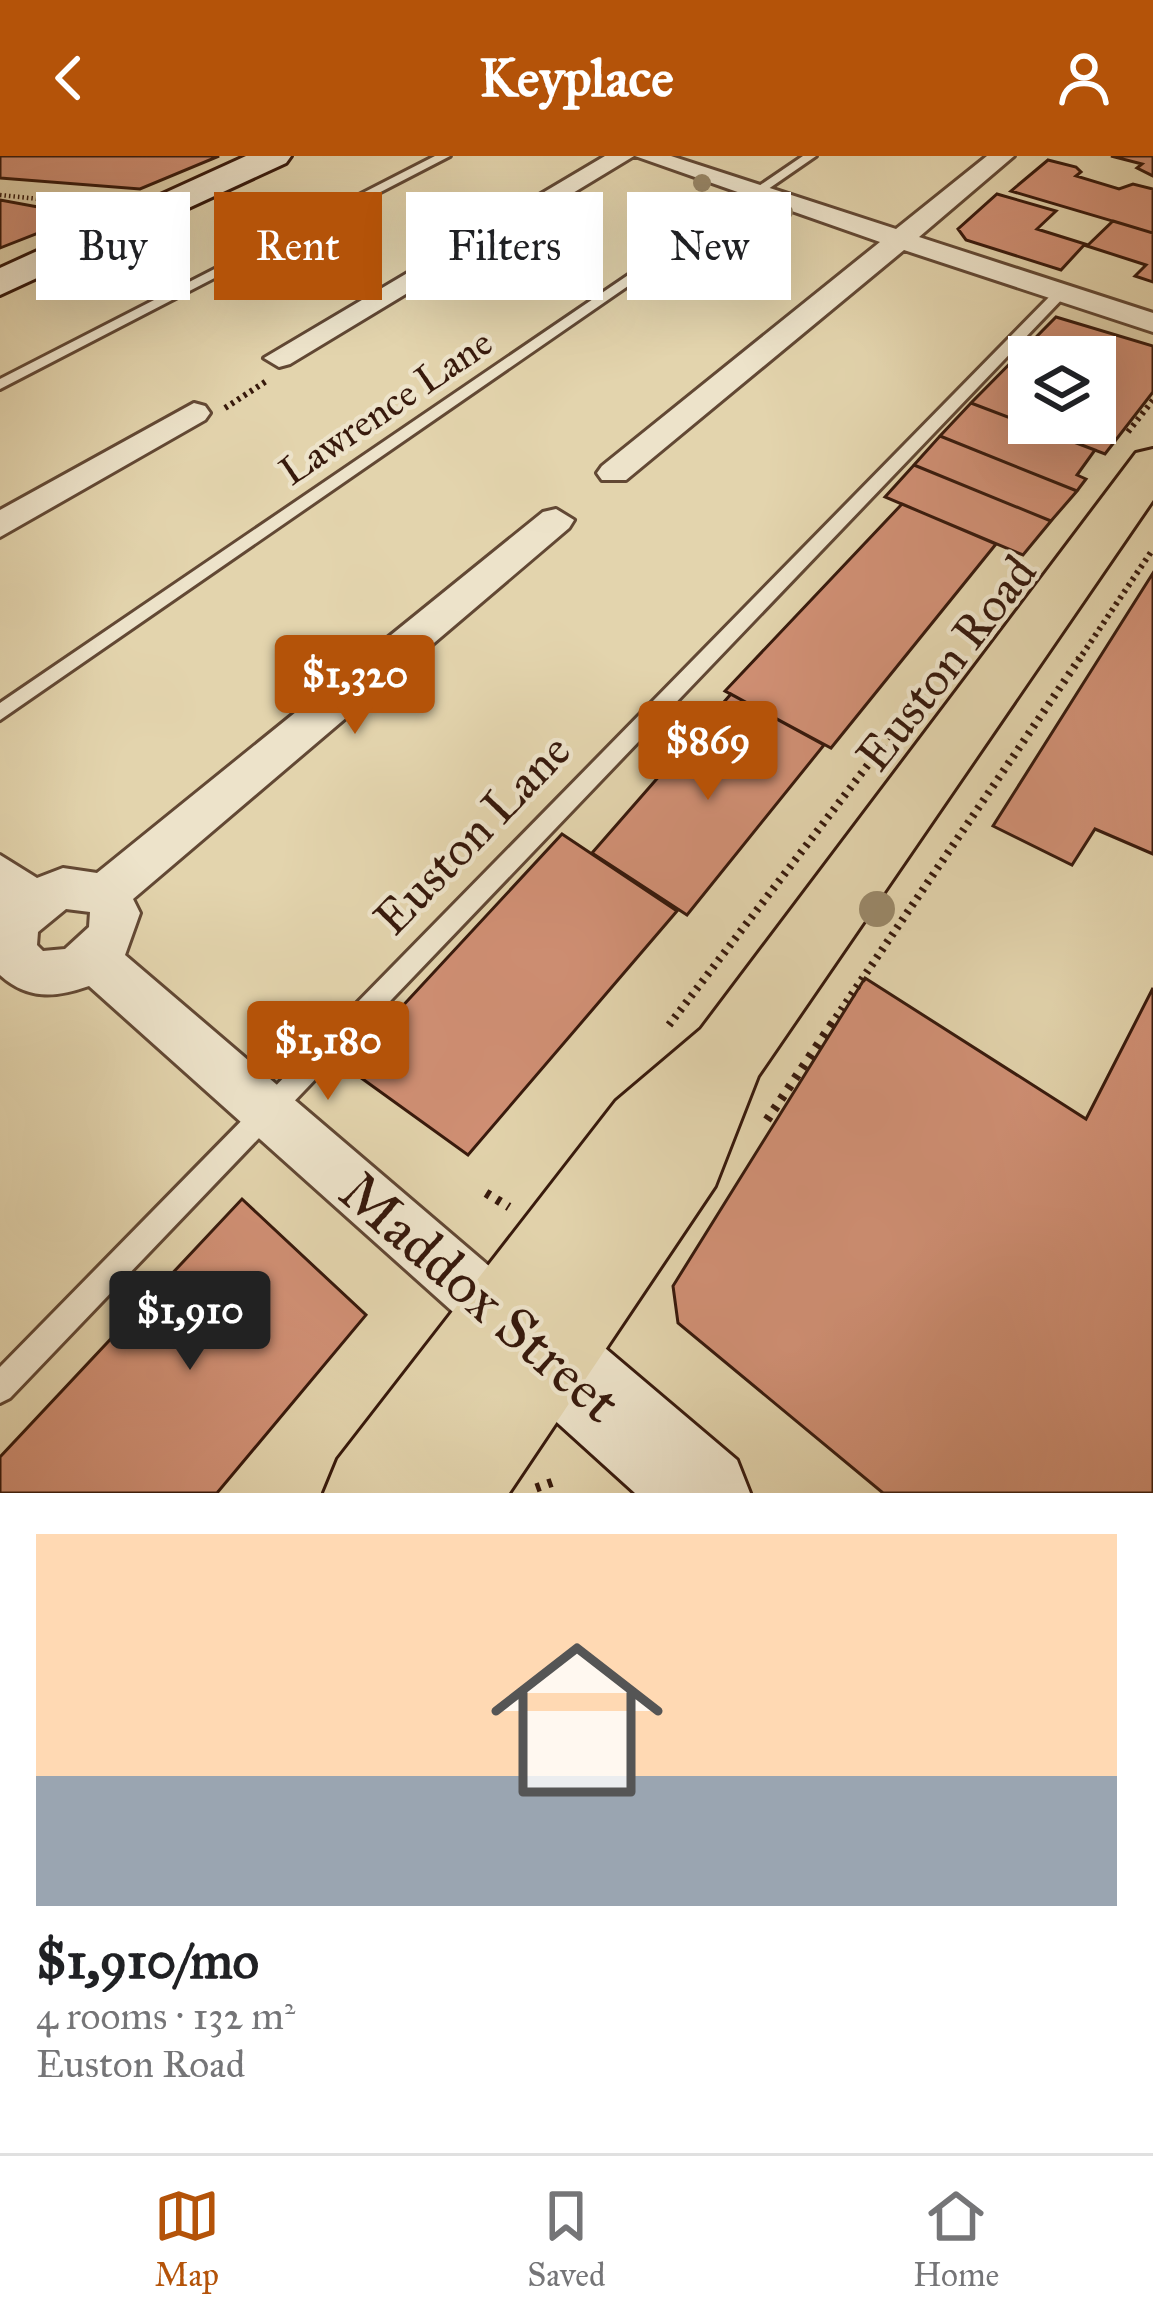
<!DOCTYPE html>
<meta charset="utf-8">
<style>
body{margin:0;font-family:"IM FELL Great Primer",serif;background:#f2f2f2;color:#202124;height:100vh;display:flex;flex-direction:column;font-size:45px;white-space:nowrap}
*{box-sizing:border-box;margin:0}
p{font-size:39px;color:#757577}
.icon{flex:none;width:66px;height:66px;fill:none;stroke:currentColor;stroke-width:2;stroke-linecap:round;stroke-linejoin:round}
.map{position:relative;height:1337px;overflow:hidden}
.sheet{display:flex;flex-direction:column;background:#fff;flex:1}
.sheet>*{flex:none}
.guide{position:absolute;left:36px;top:36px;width:1083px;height:108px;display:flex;gap:24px}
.tools{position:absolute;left:1008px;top:180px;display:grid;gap:24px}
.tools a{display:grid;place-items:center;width:108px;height:108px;border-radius:0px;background:#fff;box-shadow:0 12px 48px #0002;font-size:60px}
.price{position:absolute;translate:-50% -102px;padding:0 27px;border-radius:12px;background:#b45309;color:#fff;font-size:39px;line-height:78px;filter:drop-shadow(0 3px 6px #0008)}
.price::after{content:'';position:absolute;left:50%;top:72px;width:36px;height:27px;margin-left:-18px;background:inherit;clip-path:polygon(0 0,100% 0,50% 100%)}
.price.on{background:#222;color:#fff}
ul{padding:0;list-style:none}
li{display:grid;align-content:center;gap:24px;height:636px;padding:0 36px}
li span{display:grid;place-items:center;height:372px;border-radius:0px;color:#555}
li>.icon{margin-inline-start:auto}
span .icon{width:216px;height:216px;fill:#fffc;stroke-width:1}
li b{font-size:51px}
.chip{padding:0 42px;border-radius:0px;background:#fff;box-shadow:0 12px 48px #0002;font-size:42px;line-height:108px}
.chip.on{background:#b45309;color:#fff}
header{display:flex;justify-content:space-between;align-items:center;height:156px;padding:0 36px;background:#b45309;color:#fff;font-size:54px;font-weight:700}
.menu{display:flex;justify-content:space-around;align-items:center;height:168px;border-top:3px solid #e0e0e0;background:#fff;font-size:33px;color:#757577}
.menu a{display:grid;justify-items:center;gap:6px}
.menu .on{color:#b45309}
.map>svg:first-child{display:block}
</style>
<header><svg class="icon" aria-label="back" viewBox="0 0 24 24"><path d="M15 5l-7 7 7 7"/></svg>Keyplace<svg class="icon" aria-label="person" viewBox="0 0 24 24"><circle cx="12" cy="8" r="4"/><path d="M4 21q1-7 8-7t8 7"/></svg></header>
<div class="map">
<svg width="1153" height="1337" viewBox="0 0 1153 1337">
<rect width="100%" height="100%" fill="#e3d4ad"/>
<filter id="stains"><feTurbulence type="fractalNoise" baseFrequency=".00167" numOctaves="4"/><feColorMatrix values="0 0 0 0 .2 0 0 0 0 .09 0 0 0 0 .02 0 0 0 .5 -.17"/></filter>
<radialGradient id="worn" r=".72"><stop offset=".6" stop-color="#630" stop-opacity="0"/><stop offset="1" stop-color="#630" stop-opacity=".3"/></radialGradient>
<path fill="#d19075" stroke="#37190c" stroke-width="3" fill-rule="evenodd" d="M0,0H219L140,33L0,22Z
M1111,0H1153V20L1137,12L1142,8Z
M1048,4L1076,11L1081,16L1076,20L1119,33L1133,28L1153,33V77L1011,35Z
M997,38L1056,55L1037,73L1085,88L1061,114L966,84L958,73Z
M0,44L38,51L97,54L0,92Z
M1113,65L1153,77V126L1135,120L1146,109L1087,90Z
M1056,161L1153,190V236L1105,298L971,247ZM1029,201H1095V267H1029Z
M971,247L1095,294L1077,319L1086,323L1077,335L940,280Z
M940,280L1077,335L1051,365L914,309Z
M914,309L1051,365L1023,399L885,341Z
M902,348L996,388L831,592L725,535Z
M1153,417V698L1095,673L1072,709L993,670Z
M731,538L824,589L687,759L592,697Z
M562,678L677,755L468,999L346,911Z
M865,822L1086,963L1153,832V1337H883L678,1167L673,1130Z
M242,1043L366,1159L217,1337H0V1301Z"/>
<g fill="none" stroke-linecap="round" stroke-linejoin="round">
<defs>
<path id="lane" d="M435,0H450L0,233V223Z
M803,0H816L0,564V547Z
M1056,134L1068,137L10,1242L0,1247V1211Z"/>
<path id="street" d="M605,0H634L290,208L279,211L264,202Z
M635,0H671L896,73L987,0H1014L919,81L1153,157V176L904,94L626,324H602L597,317L602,310L880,86Z
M194,247L205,250L210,257L205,264L0,381V354Z
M556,353L574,364L569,372L133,743L140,757L125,799L523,1139L532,1160L523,1181L502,1190L481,1181L89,830C55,842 28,844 0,819V699L37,722L63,712L97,717L543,356ZM66,753L90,756L89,771L65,793L43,795L37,789L38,776Z"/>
<path id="secondary" d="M246,0H291L286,7L0,139V112Z
M516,1129L546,1142L737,1304L750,1337H635L486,1202L473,1172L486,1142Z"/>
<path id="primary" d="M1153,293V344L758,920L715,1030L509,1337H324L338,1303L616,945L701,873L1136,297Z"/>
</defs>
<use href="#lane" stroke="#624834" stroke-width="6"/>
<use href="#street" stroke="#624834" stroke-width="6"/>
<use href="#secondary" stroke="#37190c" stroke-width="6"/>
<use href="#primary" stroke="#37190c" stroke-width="6"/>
<path stroke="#37190c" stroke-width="4.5" stroke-dasharray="1.5 3" stroke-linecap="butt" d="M0,39L88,48"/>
<path stroke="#37190c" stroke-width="6" stroke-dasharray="3 4.5" stroke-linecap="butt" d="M225,252L268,224
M1128,276L1153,244
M1078,505L1153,393"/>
<path stroke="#37190c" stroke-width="8" stroke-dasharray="3 6" stroke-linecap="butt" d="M669,869L893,576
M831,869L1080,502"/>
<path stroke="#37190c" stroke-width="9" stroke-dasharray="4.5 8" stroke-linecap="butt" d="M767,964L833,866
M486,1037L509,1051
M536,1332L556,1325"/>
<use href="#lane" fill="#ede3ca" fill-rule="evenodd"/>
<use href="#street" fill="#ede3ca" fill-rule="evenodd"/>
<use href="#secondary" fill="#ede3ca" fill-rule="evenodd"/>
<use href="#primary" fill="#e3d4ad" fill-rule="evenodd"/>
</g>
<g fill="#9a8869">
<circle cx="702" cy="27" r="9"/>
<circle cx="784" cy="56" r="9"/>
<circle cx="877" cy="753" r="18"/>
</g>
<g text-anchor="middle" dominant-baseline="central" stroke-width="9" stroke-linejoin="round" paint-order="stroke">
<g font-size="39" fill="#37190c" stroke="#ede3ca">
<text transform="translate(386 251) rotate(-34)">Lawrence Lane</text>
</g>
<g font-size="48" fill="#37190c" stroke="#ede3ca">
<text transform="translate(946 507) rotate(-52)">Euston Road</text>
<text transform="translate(472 678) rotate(-46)">Euston Lane</text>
</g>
<g font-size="57" fill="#37190c" stroke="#ede3ca">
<text transform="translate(480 1141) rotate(41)">Maddox Street</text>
</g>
</g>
<rect width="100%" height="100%" filter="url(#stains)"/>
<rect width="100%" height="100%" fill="url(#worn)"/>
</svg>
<div class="tools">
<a><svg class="icon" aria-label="layers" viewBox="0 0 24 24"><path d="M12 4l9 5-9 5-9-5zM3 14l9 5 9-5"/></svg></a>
</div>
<b class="price" style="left:355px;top:581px">$1,320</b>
<b class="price" style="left:708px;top:647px">$869</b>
<b class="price" style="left:328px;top:947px">$1,180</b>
<b class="price on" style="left:190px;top:1217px">$1,910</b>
<div class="guide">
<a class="chip">Buy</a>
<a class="chip on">Rent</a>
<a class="chip">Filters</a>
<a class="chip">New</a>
</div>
</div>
<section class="sheet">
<ul>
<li><span style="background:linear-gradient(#ffd9b3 65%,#9aa5b1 0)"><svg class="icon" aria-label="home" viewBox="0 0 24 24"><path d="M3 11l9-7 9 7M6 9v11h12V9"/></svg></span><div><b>$1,910/mo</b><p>4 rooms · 132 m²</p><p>Euston Road</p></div></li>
</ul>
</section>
<nav class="menu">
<a class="on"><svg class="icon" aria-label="map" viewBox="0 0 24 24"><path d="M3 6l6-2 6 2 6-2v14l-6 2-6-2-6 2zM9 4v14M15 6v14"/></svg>Map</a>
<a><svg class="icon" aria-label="saved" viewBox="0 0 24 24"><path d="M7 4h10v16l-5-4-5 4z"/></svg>Saved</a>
<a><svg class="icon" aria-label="home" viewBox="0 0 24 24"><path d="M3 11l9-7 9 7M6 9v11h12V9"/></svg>Home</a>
</nav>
